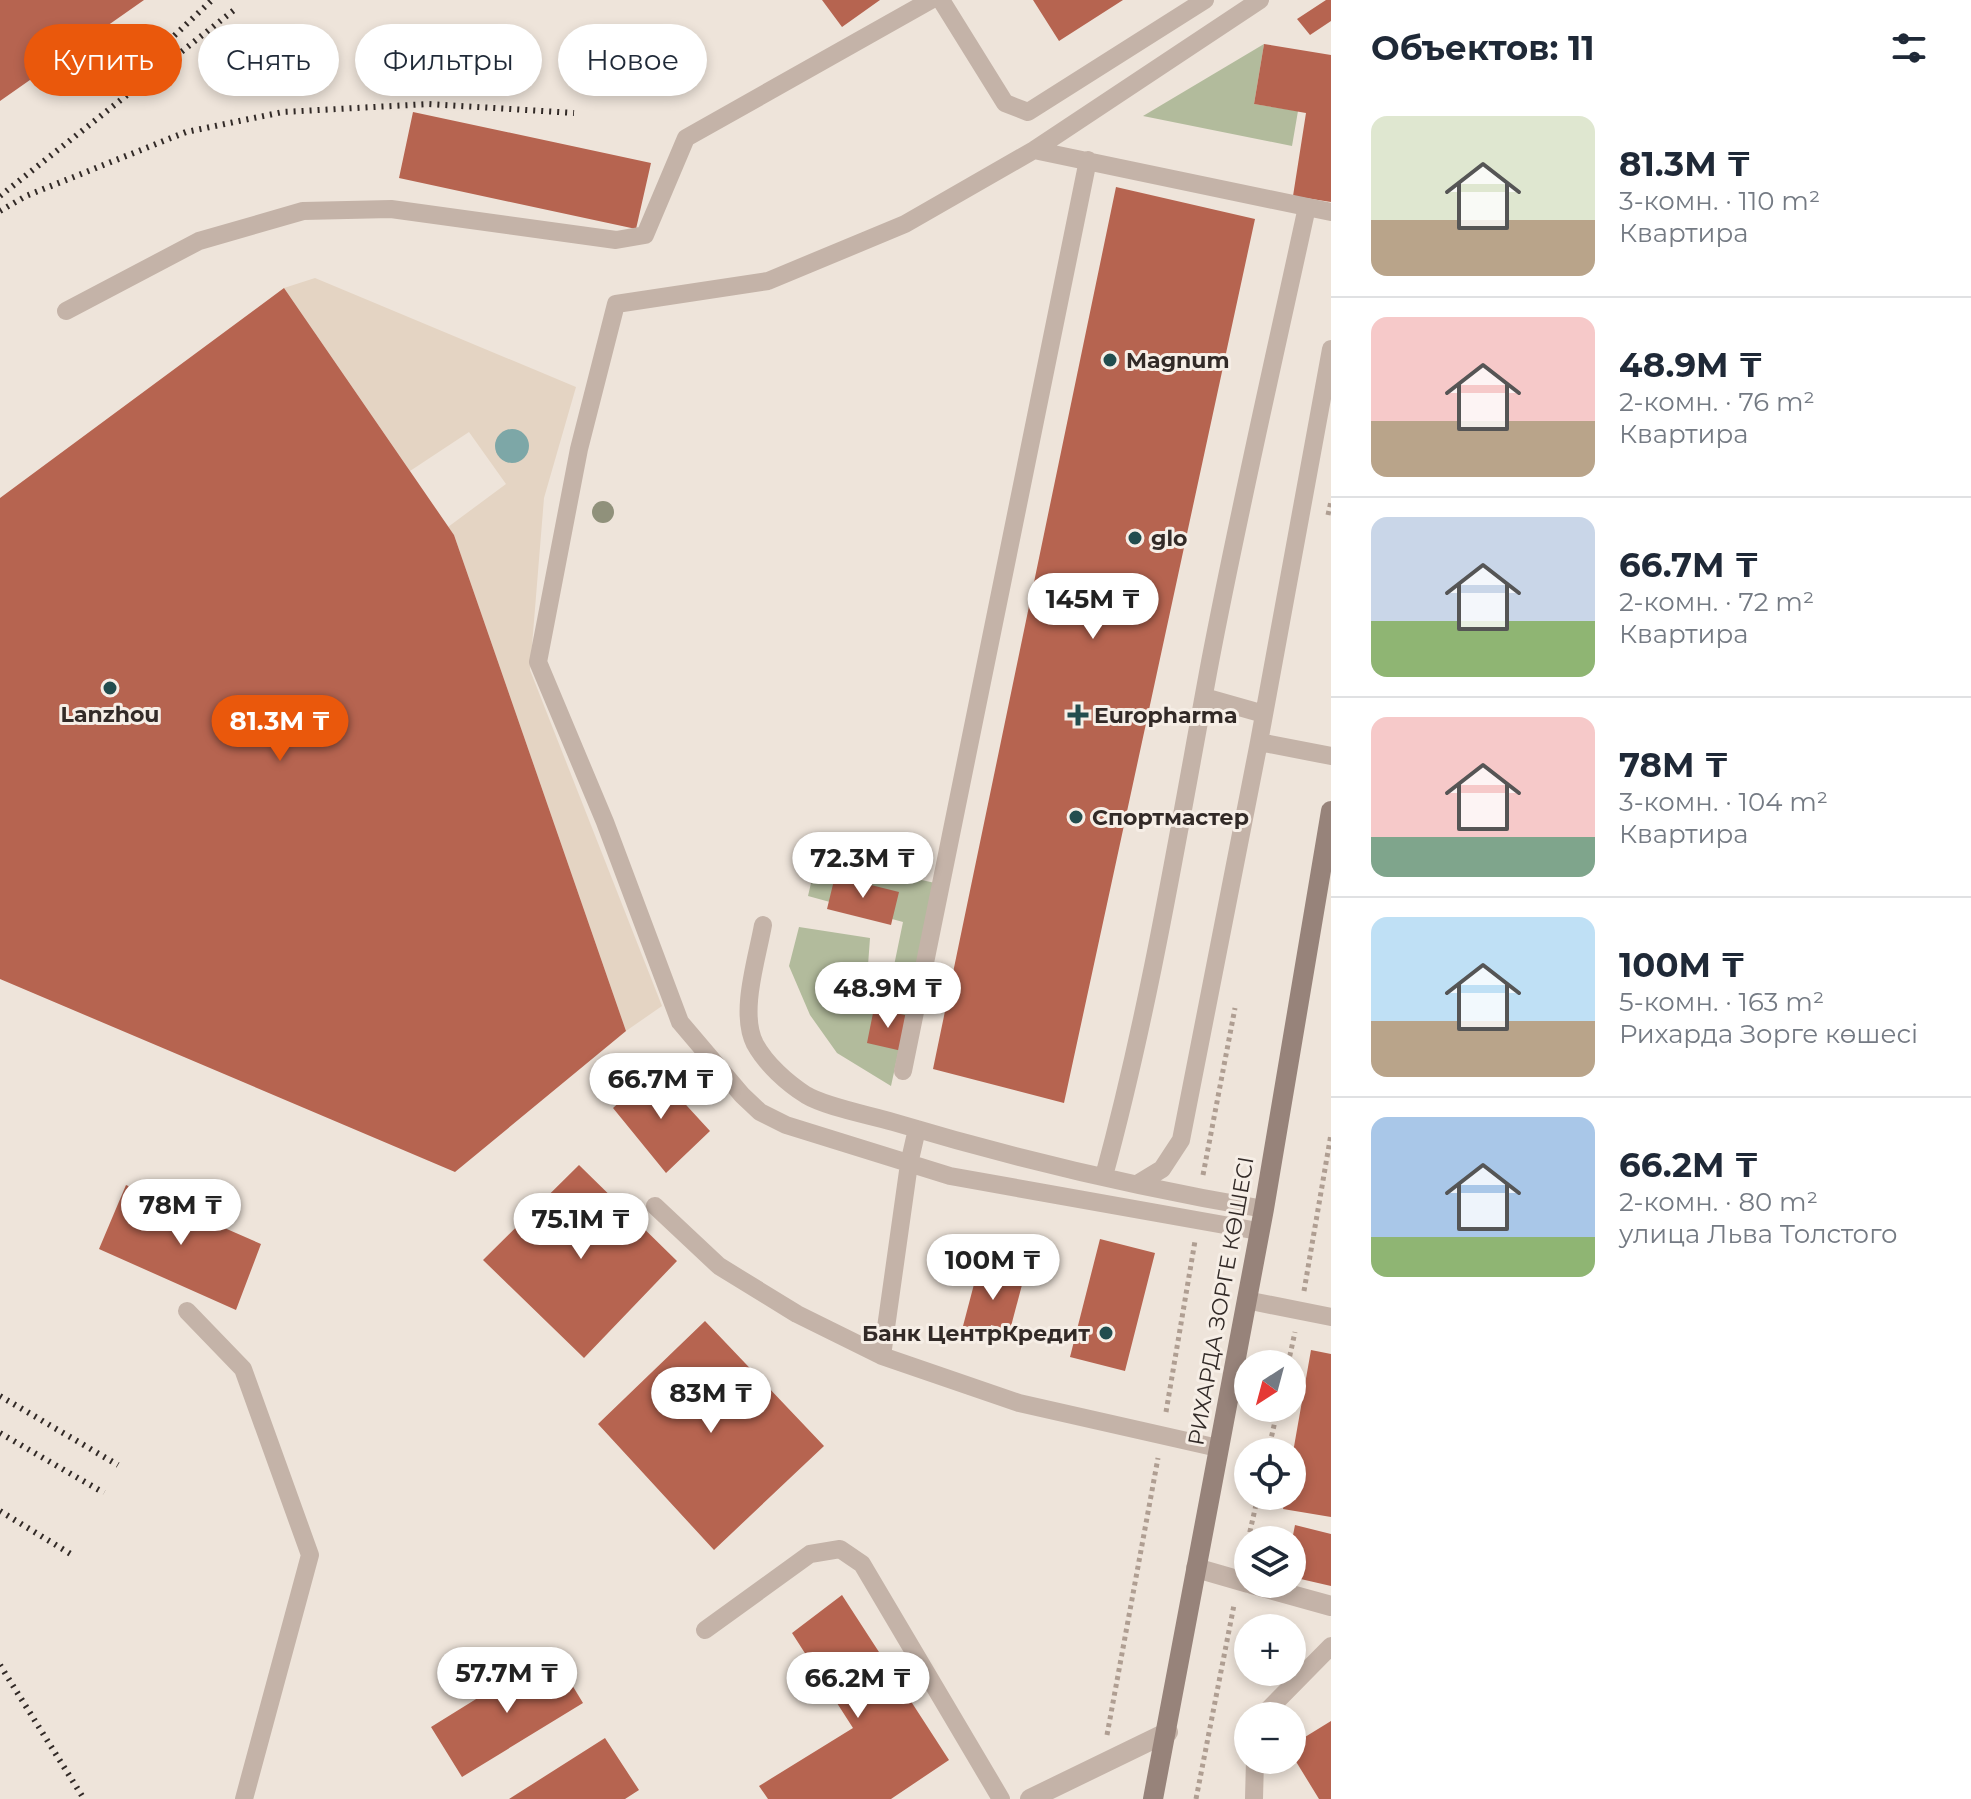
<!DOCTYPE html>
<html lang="ru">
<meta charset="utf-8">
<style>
body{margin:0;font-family:Montserrat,sans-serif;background:#f6f6f7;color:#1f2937;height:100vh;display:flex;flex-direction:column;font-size:30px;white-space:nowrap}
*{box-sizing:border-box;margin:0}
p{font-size:26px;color:#747a83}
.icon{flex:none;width:44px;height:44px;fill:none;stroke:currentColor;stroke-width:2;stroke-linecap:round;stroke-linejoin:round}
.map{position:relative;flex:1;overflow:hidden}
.panel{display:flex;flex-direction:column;background:#fff;width:640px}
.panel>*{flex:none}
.hud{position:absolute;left:24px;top:24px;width:760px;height:72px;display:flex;gap:16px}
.needle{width:52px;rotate:216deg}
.tools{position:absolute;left:1234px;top:1350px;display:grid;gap:16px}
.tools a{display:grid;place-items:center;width:72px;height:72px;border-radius:50%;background:#fff;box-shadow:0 4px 12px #0003;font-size:40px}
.price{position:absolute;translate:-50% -68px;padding:0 18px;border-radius:28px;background:#fff;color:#222;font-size:26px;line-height:52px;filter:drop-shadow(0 2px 4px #0008)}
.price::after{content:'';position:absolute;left:50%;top:48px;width:24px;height:18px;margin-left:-12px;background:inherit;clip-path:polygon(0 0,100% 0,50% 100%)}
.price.selected{background:#ea580c;color:#fff}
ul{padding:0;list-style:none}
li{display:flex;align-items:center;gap:24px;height:200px;padding:0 40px}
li+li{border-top:2px solid #e0e1e3}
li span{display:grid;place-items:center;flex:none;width:224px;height:160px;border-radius:16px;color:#555}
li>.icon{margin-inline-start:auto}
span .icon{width:96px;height:96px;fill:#fffc;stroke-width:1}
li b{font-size:34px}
h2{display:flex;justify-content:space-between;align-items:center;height:96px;padding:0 40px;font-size:34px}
.tag{padding:0 28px;border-radius:36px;background:#fff;box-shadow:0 4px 12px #0003;font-size:28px;line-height:72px}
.tag.selected{background:#ea580c;color:#fff}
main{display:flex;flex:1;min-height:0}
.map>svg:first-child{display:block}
</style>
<main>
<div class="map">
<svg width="1331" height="1799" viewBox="0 0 1331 1799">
<rect width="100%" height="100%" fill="#eee4da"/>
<path fill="#b2bb9c" d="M1264,44L1254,104L1298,111L1292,146L1143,116Z
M825,862H841L935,883L891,1086L837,1053L810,1015L789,966L799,927L870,938L867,979L890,985L903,922L808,896L814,870Z"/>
<path fill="#e4d4c3" d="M315,278L576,387L544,498L530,670L662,1006L626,1031L454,535L448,527L506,484L469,432L410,471L284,288Z"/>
<path fill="#7da7a7" d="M495 446a17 17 0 1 1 34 0a17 17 0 1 1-34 0Z"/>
<path fill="#b66450" d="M0,0H144L0,101Z
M822,0H880L842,27Z
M1033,0H1123L1059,41Z
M1326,0H1331V21L1310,35L1297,19Z
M1264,44L1331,55V202L1293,196L1306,113L1254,104Z
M413,112L651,163L636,229L399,178Z
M1116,187L1255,219L1064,1103L933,1069Z
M284,288L454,535L626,1031L455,1172L0,979V498Z
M835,876L899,892L891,925L827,909Z
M874,1008L909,1016L902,1051L867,1043Z
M654,1070L710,1131L666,1173L613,1108Z
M579,1165L677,1261L584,1358L483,1260Z
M126,1185L261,1244L236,1310L99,1249Z
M1100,1239L1155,1253L1125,1371L1070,1357Z
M978,1269L1023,1281L1010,1330L991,1325L989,1333L963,1326Z
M705,1321L824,1446L714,1550L598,1424Z
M1311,1350L1331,1354V1517L1283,1509L1285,1496H1292V1458Z
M1295,1525L1331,1534V1586L1292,1577V1540Z
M842,1595L949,1760L891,1799H768L759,1786L853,1728L792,1633Z
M552,1652L583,1703L462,1777L431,1727Z
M1331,1721V1799H1319L1292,1755V1745Z
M605,1738L639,1790L625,1799H509Z"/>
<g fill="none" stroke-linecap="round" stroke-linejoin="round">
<path stroke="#af9e92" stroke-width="5" stroke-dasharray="4 4" stroke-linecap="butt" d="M1328,515L1331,501
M1203,1175L1235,1008
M1304,1291L1331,1134
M1288,1364L1295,1332
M1166,1412L1195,1241
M1268,1452L1278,1408
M1248,1540L1258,1496
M1245,1556L1248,1541
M1107,1735L1158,1458
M1196,1799L1234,1605"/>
<path stroke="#c4b3a8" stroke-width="18" d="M941,0L1005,103L1028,112L1205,0
M1034,150L1331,212
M66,311L199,241L303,211L391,209L616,240L645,235L686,138L931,0
M1204,697L1264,714
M1259,742L1331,756
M763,925C757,959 739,1013 755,1044C766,1064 787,1083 806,1095C826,1107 870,1115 893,1122C1013,1158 1140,1188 1264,1209
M903,1071L1088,160
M1104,1176C1150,1007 1178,834 1210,662C1239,510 1274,359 1307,207
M1139,1183L1162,1169L1181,1140L1259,742L1331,349
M655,1206L719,1266L797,1314L882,1356L1019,1403L1218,1448
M1258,1231L950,1176L786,1125L760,1112L742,1095L680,1022L605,822L538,662L579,449L616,304L768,281L905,224L1034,150L1260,0
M1246,1300L1331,1317
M187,1311L243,1369L310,1555L244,1799
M882,1356L909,1164L917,1129
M705,1630L810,1554L840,1549L862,1564L1001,1799
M1262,1716L1331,1646
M1254,1799L1255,1760"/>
<path stroke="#c4b3a8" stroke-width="20" d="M1196,1568L1248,1583
M1252,1584L1331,1606
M1030,1799L1168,1732"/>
<path stroke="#97837a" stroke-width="20" d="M1153,1799L1264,1209L1331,811"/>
<path stroke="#322a27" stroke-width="6" stroke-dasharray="2 6" stroke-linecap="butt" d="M122,85L212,0
M0,196L234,10
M0,211L26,196L186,132L283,112L429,104L574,113
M0,1396L118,1465
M0,1433L104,1493
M0,1511L74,1556
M0,1665L84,1799"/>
</g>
<circle fill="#90917b" cx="603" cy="512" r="11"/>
<g fill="#224d4e" stroke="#f6eee6" stroke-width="3">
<circle cx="1110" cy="360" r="8"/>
<circle cx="1135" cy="538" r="8"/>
<circle cx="110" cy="688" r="8"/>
<path d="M1074 703h8v8h8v8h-8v8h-8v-8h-8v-8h8z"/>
<circle cx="1076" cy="817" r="8"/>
<circle cx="1106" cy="1333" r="8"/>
</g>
<g text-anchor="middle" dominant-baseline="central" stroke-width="6" stroke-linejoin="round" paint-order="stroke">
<g font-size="22" font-weight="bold" fill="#322a27" stroke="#f6eee6" text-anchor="start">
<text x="1126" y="360">Magnum</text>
<text x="1151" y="538">glo</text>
<text x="110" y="714" text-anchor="middle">Lanzhou</text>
<text x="1094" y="715">Europharma</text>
<text x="1092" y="817">Спортмастер</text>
<text x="1090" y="1333" text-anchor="end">Банк ЦентрКредит</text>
</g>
<g font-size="22" fill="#322a27" stroke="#f6eee6">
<text transform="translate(1221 1301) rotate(-80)">РИХАРДА ЗОРГЕ КӨШЕСІ</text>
</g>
</g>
</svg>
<div class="tools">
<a><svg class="needle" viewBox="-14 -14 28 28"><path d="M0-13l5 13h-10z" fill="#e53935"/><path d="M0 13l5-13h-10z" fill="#747a83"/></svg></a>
<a><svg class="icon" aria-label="locate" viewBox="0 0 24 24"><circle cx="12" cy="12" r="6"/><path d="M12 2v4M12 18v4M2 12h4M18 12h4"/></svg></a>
<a><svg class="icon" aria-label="layers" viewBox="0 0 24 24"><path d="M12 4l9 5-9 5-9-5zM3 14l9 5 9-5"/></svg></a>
<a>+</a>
<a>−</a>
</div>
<b class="price" style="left:1093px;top:641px">145M ₸</b>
<b class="price selected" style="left:280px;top:763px">81.3M ₸</b>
<b class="price" style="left:863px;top:900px">72.3M ₸</b>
<b class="price" style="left:888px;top:1030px">48.9M ₸</b>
<b class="price" style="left:661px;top:1121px">66.7M ₸</b>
<b class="price" style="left:181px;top:1247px">78M ₸</b>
<b class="price" style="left:581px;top:1261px">75.1M ₸</b>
<b class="price" style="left:993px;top:1302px">100M ₸</b>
<b class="price" style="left:711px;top:1435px">83M ₸</b>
<b class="price" style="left:507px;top:1715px">57.7M ₸</b>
<b class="price" style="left:858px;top:1720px">66.2M ₸</b>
<div class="hud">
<a class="tag selected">Купить</a>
<a class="tag">Снять</a>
<a class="tag">Фильтры</a>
<a class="tag">Новое</a>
</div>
</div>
<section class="panel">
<h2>Объектов: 11<svg class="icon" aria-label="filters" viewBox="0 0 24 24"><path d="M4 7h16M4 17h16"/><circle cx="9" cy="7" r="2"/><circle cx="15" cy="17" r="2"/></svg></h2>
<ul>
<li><span style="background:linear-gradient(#dfe7d0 65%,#b9a48a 0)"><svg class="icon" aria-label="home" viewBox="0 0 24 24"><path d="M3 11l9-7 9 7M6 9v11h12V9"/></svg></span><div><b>81.3M ₸</b><p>3-комн. · 110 m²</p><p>Квартира</p></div></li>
<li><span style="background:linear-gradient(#f6c9c9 65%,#b9a48a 0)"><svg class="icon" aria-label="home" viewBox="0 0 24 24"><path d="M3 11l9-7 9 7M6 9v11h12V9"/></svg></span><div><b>48.9M ₸</b><p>2-комн. · 76 m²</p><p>Квартира</p></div></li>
<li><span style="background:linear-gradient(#c9d6e8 65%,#8fb573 0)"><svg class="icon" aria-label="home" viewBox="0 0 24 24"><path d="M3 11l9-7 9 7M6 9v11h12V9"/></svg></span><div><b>66.7M ₸</b><p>2-комн. · 72 m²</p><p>Квартира</p></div></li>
<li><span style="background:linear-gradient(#f6c9c9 75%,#7fa58c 0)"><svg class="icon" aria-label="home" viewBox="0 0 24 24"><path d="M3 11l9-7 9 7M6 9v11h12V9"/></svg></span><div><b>78M ₸</b><p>3-комн. · 104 m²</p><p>Квартира</p></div></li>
<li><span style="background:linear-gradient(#bfe0f5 65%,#b9a48a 0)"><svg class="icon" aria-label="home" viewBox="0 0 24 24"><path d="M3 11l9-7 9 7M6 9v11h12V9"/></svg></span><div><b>100M ₸</b><p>5-комн. · 163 m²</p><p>Рихарда Зорге көшесі</p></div></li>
<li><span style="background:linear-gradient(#a9c7e8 75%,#8fb573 0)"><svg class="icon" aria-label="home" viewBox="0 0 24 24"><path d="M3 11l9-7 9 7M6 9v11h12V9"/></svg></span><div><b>66.2M ₸</b><p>2-комн. · 80 m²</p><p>улица Льва Толстого</p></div></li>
</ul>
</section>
</main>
